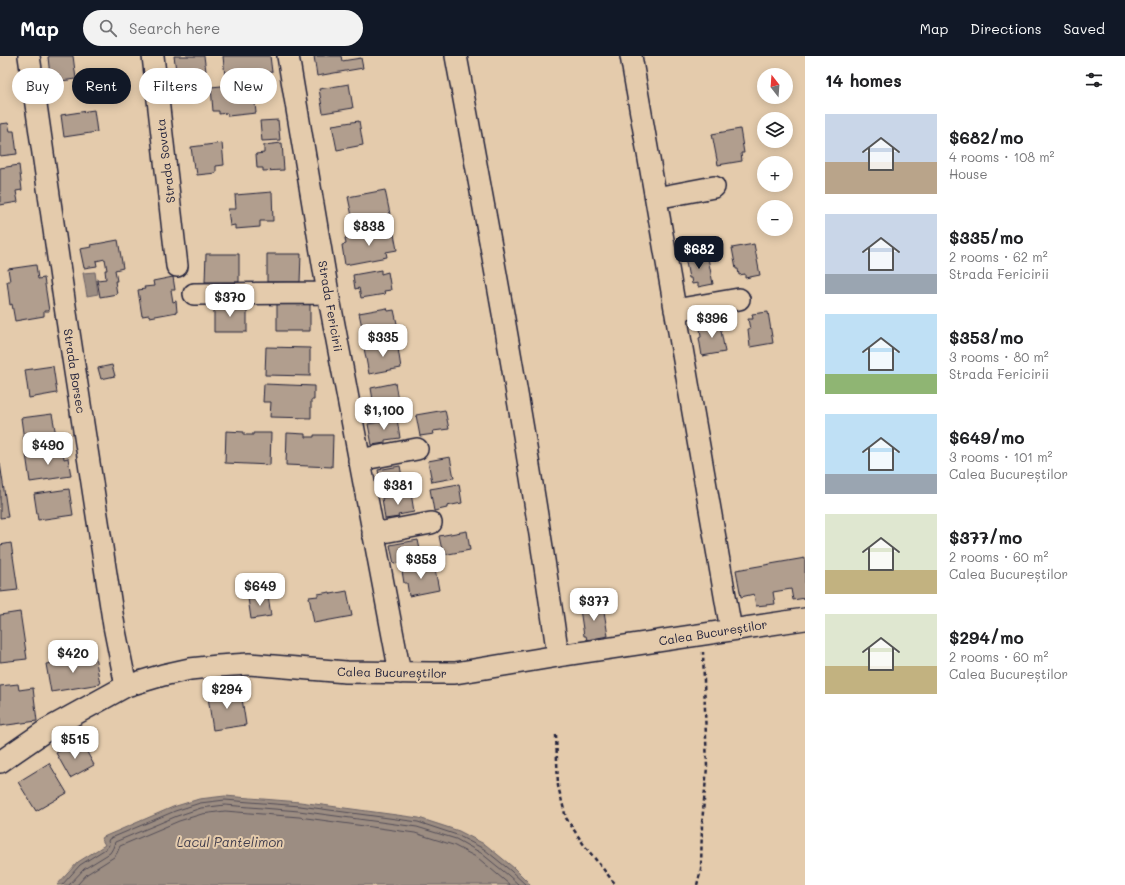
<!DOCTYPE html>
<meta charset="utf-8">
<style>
body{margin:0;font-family:Mali,sans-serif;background:#f2f2f2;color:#202124;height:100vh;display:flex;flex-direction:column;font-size:15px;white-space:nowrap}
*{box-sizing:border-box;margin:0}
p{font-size:13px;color:#757577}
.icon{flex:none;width:22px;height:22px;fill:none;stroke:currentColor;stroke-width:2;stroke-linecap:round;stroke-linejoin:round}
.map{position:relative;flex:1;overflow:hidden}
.drawer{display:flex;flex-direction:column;background:#fff;width:320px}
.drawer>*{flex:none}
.banner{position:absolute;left:12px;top:12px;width:380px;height:36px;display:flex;gap:8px}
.needle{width:26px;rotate:343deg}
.controls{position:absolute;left:757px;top:12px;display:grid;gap:8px}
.controls a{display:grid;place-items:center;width:36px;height:36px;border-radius:50%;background:#fff;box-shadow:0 2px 10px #0003;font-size:20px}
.price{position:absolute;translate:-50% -34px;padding:0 9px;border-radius:8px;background:#fff;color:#222;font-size:13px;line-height:26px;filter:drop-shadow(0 1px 2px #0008)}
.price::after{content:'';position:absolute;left:50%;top:24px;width:12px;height:9px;margin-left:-6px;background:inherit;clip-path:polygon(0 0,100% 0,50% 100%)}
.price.active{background:#111827;color:#fff}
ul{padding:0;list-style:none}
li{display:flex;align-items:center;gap:12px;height:100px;padding:0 20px}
li span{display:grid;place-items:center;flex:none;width:112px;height:80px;border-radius:0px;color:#555}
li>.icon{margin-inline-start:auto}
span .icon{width:48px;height:48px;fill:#fffc;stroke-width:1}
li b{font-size:17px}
h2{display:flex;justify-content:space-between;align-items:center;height:48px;padding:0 20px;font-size:17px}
.pill{padding:0 14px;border-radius:18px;background:#fff;box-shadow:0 2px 10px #0003;font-size:14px;line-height:36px}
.pill.active{background:#111827;color:#fff}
header{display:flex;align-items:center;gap:24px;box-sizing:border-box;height:56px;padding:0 20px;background:#111827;color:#fff}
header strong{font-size:19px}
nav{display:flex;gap:22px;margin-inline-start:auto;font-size:14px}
.search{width:280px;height:36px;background:#f2f2f2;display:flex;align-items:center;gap:10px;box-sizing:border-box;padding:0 14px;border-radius:22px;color:#757577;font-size:15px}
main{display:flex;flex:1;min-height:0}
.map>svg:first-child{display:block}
</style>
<header>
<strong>Map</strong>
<div class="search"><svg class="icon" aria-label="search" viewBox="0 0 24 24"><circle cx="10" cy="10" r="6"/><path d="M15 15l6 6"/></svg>Search here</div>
<nav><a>Map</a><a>Directions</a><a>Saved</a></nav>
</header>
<main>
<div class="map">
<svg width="805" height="829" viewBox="0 0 805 829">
<rect width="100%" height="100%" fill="#e4cbac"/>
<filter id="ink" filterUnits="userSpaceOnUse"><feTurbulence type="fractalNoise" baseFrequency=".025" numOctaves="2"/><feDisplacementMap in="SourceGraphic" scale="8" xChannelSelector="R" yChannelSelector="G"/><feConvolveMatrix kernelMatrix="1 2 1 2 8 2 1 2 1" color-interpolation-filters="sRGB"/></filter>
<g filter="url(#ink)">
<path fill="#9c8d82" stroke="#6b6266" d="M95,216L98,238L87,240L83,217Z
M225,740L300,746L419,762L459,775L486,789L514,812L531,829H57L78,806L105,789L101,782L173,751L199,743Z"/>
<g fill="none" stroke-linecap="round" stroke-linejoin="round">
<path stroke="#534d57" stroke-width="1" d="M62,829L80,809L107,792L109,789L108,785L109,783L175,755L200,747L225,744L300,750L418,766L457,779L484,793L511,815L526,829
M69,829L84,813L110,797L113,792L115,786L177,760L201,752L225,749L299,755L417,771L456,783L481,797L508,819L519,829
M77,829L87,818L114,801L117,797L120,790L179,765L202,758L225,755L299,761L415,777L453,789L478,802L510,829"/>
</g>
<path fill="#b19e8e" stroke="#22223b" d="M50,0H73L76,23L61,25L60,19L50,20L48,1Z
M174,0H204L206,15L181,19L176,14Z
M223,0H270L272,16L225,21Z
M314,0H341L342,5L361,2L363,12L317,20Z
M253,27L256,57L228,60L227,57L219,58V55H213L211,31Z
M349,28L353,52L323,57L319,33Z
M94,54L97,76L64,81L61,59Z
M278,64L280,84L262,85L260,65Z
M359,65L363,89L337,94L332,69Z
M8,67L10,75H14L17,98L0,100V68Z
M740,73L744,97H741L742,105L718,109L712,78Z
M222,87L224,109L216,110V117L197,119L196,112H194L191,91Z
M282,87L284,114L263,115V112H257L256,98L264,97V89Z
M19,109L22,134L16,135L18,146L0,149V112Z
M385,134L390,158L353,165L348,141Z
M272,136L273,165H260V171L235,173V169L230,170L228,153H236L235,139Z
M393,173L397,194L386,196L387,201L345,209L342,189L346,188L345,182Z
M118,184L123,212L115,214L117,225H115L117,238L100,241L97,224L106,223L105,214H107L105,203L96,205L97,210L84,212L80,193L92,191L91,189Z
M754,188L760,219L745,222V218L739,219L738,213H736L732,192Z
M707,197L713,228L698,231V227L692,228L691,222H689L685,201Z
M206,198H239V226H205Z
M267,198H301L300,226H267Z
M36,209L38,223L44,222L49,255H44V260L15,265L12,248L10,249L7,225H10L8,213Z
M381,214V218L388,216L391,234L384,235L385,238L361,242L359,232L355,233L353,219Z
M173,221L175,234H171L173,246L176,245L177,256L150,261L149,259L142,260L138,234L145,233L144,231L154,230L153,225Z
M277,246L310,247V275H277Z
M214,248H247V276H214Z
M387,252L388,255L394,254L398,272L391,273V275L368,280L366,270L362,271L359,257Z
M768,256L773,287L750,291L748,273H750L748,263H753L752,258Z
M719,264L725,296L702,300L699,282L701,281L700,272L705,271L704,267Z
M397,286L401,312L369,318L364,292Z
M266,291L310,292V320L265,319Z
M112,309L115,320L101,323L98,312Z
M53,310L57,337L29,342L25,314Z
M395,327L399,350L373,354L371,344H373L371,332Z
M264,328L314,330V344H311V362L270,361L271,346H263Z
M445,354L449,373L433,375L434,378L420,380L416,359Z
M52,358L56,379L24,384L21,362Z
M397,363L400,382L385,384V387L372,389L368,368Z
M226,375L244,376V379H253V377H271L270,409L225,407Z
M287,377L305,378V381H314V379H333L332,411L286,409Z
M63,393L64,403L68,402L71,420L30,426L26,398Z
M450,401L454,422L432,426L428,405Z
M0,407L8,461L0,462Z
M400,410L404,431L382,435L378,414Z
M459,428L462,447L447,450V452L434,455L430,433Z
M69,433L73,459L38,464L34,438Z
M411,437L414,456L398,459L399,461L385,463L382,442Z
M467,475L470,494L443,499L439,480Z
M418,484L422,503L394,508L390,489Z
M11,487L18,534L0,536V489Z
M805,502V542L793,544L791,533L773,536L775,548L756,550L754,538L741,541L736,514Z
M434,508L439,534L409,540L407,527H404L402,515Z
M347,535L352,560L314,567L309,541L318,540V538L330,536L331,538Z
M268,539L271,560L251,563L248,542Z
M603,549L608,580L587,584L586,580H584L580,553Z
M20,556L27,603L0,606V559Z
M95,600L100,628L51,636L46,608Z
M18,628L19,634L33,632L37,665L0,670V630Z
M230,633L231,638L241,636L246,669L213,674L208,641L218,639V635Z
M82,687L94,709L70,722L56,697L66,692L68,696Z
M49,707L67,737L36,755L18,726Z"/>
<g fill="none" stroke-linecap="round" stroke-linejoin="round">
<defs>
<path id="minor" d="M29,0L66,257L114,570L126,630
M153,0L177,210
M288,0L328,237L400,617
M456,0C493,199 530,399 558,600
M631,0L731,574
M656,142L714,131
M194,238L328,237
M675,254L739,243
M359,404L417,393
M373,478L431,467
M0,706L48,673L126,630L163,619L190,613L218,610L249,608L346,616L431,617H455L558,600L805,563"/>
</defs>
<use href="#minor" stroke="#22223b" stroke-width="24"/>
<path stroke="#22223b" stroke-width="2.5" stroke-dasharray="4 3" stroke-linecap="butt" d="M556,679L558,730L566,762L584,789L616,829
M697,829L701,814L702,767L707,711L703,596"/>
<use href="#minor" stroke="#e4cbac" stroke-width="21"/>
</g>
</g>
<g text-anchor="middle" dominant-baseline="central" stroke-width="4" stroke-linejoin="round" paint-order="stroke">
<g font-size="12" fill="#22223b" stroke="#e4cbac">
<text transform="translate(165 105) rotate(-97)">Strada Sovata</text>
<text transform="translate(331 250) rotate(80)">Strada Fericirii</text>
<text transform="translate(75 315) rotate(81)">Strada Borsec</text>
<text transform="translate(713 576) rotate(-9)">Calea Bucureștilor</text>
<text transform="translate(392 616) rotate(1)">Calea Bucureștilor</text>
</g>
<g font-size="13" font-style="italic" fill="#403d4d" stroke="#e4cbac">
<text x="230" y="785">Lacul Pantelimon</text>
</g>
</g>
</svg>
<div class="controls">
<a><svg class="needle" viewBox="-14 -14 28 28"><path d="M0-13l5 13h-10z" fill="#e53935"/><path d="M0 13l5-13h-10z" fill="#757577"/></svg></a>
<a><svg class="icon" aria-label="layers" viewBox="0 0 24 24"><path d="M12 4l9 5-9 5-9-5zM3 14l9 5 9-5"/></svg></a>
<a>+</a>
<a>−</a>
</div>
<b class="price" style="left:369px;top:191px">$838</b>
<b class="price active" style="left:699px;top:214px">$682</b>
<b class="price" style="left:230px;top:262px">$370</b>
<b class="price" style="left:712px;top:283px">$396</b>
<b class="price" style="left:383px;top:302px">$335</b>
<b class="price" style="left:384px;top:375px">$1,100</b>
<b class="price" style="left:48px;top:410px">$490</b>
<b class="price" style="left:398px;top:450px">$381</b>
<b class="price" style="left:421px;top:524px">$353</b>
<b class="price" style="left:260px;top:551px">$649</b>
<b class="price" style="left:594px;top:566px">$377</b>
<b class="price" style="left:73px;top:618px">$420</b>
<b class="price" style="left:227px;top:654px">$294</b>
<b class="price" style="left:75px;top:704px">$515</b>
<div class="banner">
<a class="pill">Buy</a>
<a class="pill active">Rent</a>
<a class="pill">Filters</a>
<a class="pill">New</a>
</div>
</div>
<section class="drawer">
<h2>14 homes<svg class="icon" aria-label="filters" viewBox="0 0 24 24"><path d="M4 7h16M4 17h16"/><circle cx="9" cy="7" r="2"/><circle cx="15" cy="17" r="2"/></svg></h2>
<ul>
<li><span style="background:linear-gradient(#c9d6e8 60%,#b9a48a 0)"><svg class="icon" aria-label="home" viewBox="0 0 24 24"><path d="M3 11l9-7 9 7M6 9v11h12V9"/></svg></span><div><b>$682/mo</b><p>4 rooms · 108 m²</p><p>House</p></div></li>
<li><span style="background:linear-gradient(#c9d6e8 75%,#9aa5b1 0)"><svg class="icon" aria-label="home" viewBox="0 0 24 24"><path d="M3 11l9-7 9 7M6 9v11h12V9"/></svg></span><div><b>$335/mo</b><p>2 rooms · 62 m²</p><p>Strada Fericirii</p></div></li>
<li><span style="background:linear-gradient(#bfe0f5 75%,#8fb573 0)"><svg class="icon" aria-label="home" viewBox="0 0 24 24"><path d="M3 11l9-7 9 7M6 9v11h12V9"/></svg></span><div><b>$353/mo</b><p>3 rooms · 80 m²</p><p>Strada Fericirii</p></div></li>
<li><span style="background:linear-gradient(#bfe0f5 75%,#9aa5b1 0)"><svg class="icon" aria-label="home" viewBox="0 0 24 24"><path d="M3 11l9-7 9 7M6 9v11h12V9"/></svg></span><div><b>$649/mo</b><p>3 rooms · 101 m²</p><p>Calea Bucureștilor</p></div></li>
<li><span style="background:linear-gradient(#dfe7d0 70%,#c2b280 0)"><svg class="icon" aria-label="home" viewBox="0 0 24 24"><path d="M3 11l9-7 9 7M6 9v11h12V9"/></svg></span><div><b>$377/mo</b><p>2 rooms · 60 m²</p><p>Calea Bucureștilor</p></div></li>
<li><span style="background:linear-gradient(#dfe7d0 65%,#c2b280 0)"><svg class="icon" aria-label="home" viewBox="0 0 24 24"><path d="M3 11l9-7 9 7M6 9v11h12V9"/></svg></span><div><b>$294/mo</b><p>2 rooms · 60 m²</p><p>Calea Bucureștilor</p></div></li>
</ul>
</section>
</main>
